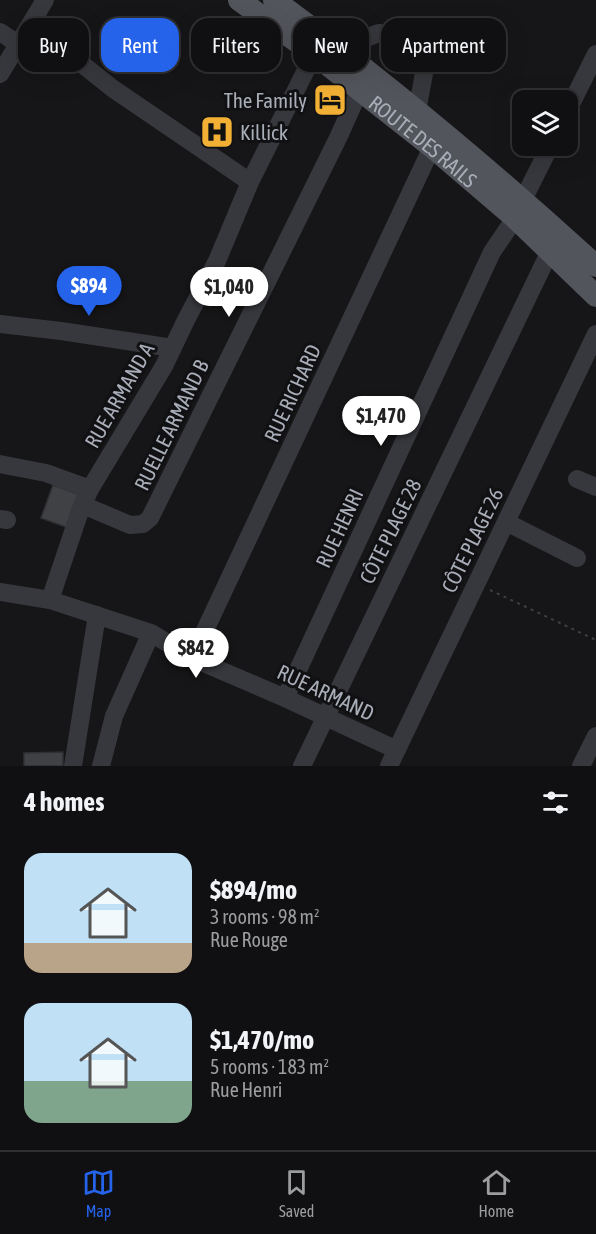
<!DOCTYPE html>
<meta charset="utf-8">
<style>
body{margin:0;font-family:"Asap Condensed",sans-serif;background:#19191b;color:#f1f3f6;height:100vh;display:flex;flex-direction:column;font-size:22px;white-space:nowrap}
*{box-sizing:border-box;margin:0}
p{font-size:20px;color:#9c9d9f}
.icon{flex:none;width:33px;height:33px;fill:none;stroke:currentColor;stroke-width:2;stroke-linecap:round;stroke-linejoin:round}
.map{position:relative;height:766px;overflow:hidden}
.sheet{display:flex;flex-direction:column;background:#101012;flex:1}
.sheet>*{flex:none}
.hud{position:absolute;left:18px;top:18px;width:561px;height:54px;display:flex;gap:12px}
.fabs{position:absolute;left:512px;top:90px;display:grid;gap:12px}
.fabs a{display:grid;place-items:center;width:66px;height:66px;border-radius:12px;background:#101012;box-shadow:0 6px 24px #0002,0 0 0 2px #303032;font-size:30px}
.price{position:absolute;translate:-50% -51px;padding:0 14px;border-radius:21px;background:#fff;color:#222;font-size:20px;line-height:39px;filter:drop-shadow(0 2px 3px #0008)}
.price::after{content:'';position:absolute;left:50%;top:36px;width:18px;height:14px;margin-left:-9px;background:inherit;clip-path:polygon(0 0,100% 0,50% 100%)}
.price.current{background:#2563eb;color:#fff}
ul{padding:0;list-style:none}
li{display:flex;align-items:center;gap:18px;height:150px;padding:0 24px}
li span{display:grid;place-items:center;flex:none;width:168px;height:120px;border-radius:18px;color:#555}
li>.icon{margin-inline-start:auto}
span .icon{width:72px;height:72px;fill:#fffc;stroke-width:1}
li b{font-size:26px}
h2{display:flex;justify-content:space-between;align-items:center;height:72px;padding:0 24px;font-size:26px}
.tag{padding:0 21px;border-radius:18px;background:#101012;box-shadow:0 6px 24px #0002,0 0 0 2px #303032;font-size:21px;line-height:54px}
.tag.current{background:#2563eb;color:#fff}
.dock{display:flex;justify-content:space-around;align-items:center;height:84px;border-top:2px solid #303032;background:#101012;font-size:16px;color:#9c9d9f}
.dock a{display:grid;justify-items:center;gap:3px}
.dock .current{color:#2563eb}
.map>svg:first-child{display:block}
</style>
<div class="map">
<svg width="596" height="766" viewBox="0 0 596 766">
<rect width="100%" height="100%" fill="#161618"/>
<path fill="#404145" stroke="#303034" stroke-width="1.5" d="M53,485L78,494L66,527L41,518Z
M63,752V766H24V753Z"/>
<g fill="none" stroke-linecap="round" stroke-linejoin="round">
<path stroke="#3d3f44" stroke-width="2" stroke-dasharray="3 4.5" stroke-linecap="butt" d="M490,590L596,640"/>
<path stroke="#37383d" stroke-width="18" d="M32,24L112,88L250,182
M0,32L18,44
M339,48L379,33L385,34L420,57L423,62L425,68L417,111
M0,74L45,0
M567,112L596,54
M523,200L550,146
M0,324L61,331L173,348
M0,464L46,473L90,489
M577,479L596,487
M83,505L130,525L143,524L150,518L339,136L359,91
M0,519L7,520
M506,522L577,558
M0,592L50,600L151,633L192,658L285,698L397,750
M50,600L80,511L90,489L164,366L186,320L217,261L250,182L314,54
M192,658L432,147
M285,698L492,252L515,218
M73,766L97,615
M101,766L114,716L151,633
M302,766L550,251
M389,766L596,334
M581,766L596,736"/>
<g stroke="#53555c" stroke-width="22">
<path id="s1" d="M239,0L314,54L432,147L515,218L596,296"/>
<path d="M274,0C386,82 493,172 596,266"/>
</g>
</g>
<defs>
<symbol id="hotel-square" viewBox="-11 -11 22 22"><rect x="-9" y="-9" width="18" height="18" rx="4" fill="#f2b134" stroke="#111113"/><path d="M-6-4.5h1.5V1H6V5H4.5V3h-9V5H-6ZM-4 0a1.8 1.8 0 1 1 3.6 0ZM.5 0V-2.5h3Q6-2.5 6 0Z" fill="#111"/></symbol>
<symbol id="hospital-square" viewBox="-11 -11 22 22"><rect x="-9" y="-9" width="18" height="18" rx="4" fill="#f2b134" stroke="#111113"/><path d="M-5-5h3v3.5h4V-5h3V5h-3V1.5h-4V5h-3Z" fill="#111"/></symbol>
</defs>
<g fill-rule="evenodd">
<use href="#hotel-square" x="311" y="81" width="38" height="38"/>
<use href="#hospital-square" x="198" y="113" width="38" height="38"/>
</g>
<g text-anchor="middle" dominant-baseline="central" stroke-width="6" stroke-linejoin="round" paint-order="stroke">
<g font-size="21" fill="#a8adb8" stroke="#111113" text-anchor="end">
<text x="307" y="100">The Family</text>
<text x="240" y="132" text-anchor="start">Killick</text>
</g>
<g font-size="21" fill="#a8adb8" stroke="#111113">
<text stroke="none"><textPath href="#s1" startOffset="232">ROUTE DES RAILS</textPath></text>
<text transform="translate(292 393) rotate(-65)">RUE RICHARD</text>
<text transform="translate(119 395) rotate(-60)">RUE ARMAND A</text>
<text transform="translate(171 425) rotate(-64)">RUELLE ARMAND B</text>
<text transform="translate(339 528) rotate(-65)">RUE HENRI</text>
<text transform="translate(390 531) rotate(-64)">CÔTE PLAGE 28</text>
<text transform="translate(472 540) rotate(-64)">CÔTE PLAGE 26</text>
<text transform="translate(326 692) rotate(25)">RUE ARMAND</text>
</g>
</g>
</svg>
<div class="fabs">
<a><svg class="icon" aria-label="layers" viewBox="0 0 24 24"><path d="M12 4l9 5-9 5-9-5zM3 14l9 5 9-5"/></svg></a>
</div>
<b class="price current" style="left:89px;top:317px">$894</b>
<b class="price" style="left:229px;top:318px">$1,040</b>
<b class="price" style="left:381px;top:447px">$1,470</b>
<b class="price" style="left:196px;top:679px">$842</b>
<div class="hud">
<a class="tag">Buy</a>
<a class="tag current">Rent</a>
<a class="tag">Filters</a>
<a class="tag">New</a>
<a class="tag">Apartment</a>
</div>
</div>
<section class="sheet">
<h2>4 homes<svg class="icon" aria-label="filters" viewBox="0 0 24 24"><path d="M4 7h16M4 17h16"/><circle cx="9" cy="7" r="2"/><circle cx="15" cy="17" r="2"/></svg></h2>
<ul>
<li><span style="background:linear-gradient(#bfe0f5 75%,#b9a48a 0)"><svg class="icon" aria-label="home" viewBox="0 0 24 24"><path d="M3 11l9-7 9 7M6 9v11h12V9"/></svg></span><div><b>$894/mo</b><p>3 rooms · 98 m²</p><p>Rue Rouge</p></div></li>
<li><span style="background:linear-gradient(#bfe0f5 65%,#7fa58c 0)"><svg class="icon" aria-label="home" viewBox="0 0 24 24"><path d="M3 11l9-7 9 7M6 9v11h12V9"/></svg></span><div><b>$1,470/mo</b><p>5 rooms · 183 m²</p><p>Rue Henri</p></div></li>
</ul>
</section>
<nav class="dock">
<a class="current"><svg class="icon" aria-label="map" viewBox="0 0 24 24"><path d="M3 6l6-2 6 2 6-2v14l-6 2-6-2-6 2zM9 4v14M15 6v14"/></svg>Map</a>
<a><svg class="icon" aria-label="saved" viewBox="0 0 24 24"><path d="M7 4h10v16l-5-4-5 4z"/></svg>Saved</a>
<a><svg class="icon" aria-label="home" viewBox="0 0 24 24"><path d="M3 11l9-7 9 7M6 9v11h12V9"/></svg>Home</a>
</nav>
